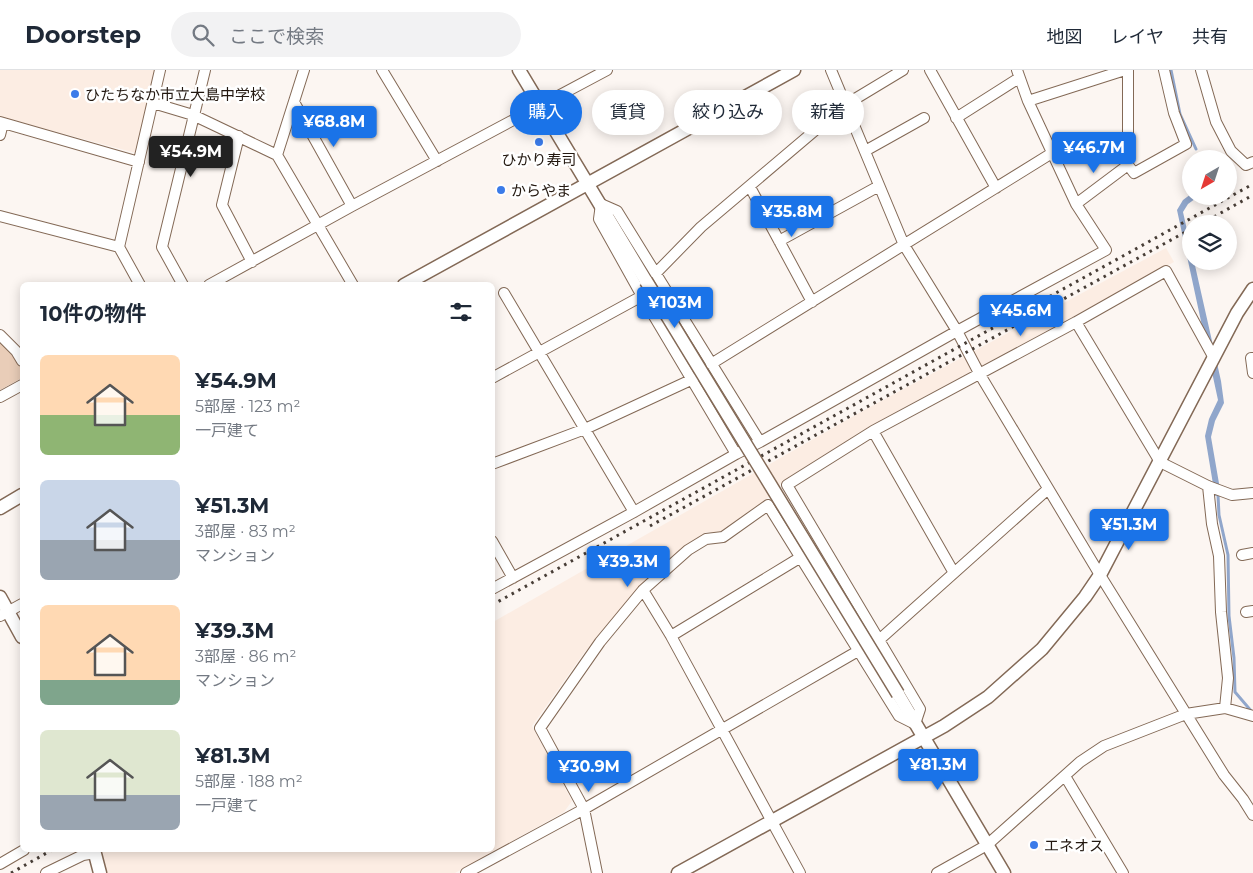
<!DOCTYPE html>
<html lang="ja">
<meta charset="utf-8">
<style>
body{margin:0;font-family:Montserrat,"Noto Sans JP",sans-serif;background:#f2f2f3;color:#1f2937;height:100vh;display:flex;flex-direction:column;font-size:19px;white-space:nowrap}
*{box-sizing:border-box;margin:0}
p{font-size:16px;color:#747a83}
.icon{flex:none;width:28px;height:28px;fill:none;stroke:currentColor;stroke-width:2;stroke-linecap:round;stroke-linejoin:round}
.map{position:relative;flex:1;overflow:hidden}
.drawer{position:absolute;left:20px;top:212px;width:475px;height:570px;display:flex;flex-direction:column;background:#fff;border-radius:8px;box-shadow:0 2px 12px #0003}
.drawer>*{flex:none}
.guide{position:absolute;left:510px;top:20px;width:475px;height:45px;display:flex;gap:10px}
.needle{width:32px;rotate:219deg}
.fabs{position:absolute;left:1182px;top:80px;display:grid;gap:10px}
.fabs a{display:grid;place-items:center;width:55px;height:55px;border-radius:50%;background:#fff;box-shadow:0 2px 12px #0003;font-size:25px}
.price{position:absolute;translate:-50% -42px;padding:0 11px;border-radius:5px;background:#1a73e8;color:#fff;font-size:16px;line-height:32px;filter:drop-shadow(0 1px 2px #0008)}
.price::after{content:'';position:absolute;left:50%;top:30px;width:15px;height:11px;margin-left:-8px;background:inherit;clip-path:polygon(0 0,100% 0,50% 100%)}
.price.selected{background:#222;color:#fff}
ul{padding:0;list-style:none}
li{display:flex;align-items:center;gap:15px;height:125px;padding:0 20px}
li span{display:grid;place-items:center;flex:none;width:140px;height:100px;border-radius:8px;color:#555}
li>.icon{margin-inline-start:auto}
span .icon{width:60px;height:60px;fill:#fffc;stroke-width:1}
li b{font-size:21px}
h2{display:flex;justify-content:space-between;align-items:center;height:60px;padding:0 20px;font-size:21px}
.tag{padding:0 18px;border-radius:22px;background:#fff;box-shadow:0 2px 12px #0003;font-size:18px;line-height:45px}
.tag.selected{background:#1a73e8;color:#fff}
header{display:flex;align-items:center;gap:30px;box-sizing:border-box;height:70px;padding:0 25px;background:#fff;border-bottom:1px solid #e0e1e3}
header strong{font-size:24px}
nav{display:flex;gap:28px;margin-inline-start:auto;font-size:18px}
.search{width:350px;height:45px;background:#f2f2f3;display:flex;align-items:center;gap:12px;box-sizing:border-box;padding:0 18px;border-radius:28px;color:#747a83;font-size:19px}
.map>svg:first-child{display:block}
</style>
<header>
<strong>Doorstep</strong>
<div class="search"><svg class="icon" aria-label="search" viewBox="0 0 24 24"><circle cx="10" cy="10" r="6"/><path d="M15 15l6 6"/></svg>ここで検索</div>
<nav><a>地図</a><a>レイヤ</a><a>共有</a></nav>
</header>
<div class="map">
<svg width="1253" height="803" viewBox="0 0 1253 803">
<rect width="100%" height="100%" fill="#fcf6f2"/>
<path fill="#fcede3" d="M0,0H155L136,83L0,47Z
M1166,178L1174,192L868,357L783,411L760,436L721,463L706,462L657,500L635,522L584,583L532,656L572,731L564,742L455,803H107L102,780H492L493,552L859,343Z"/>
<path fill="#e9cdb8" d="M0,272L8,280L22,299V308L0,320Z"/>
<path fill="#90a6cb" d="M1191,124V126H1199L1188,134L1183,142L1191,178V191H1194L1221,311L1224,333L1215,351L1211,367L1221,425L1215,426L1205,366L1209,349L1218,330L1177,140L1183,130Z"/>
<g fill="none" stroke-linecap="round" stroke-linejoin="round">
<path stroke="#90a6cb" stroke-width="3" d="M1171,0L1180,44L1196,79
M1218,425L1219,445L1228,485L1229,546L1234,588L1235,622L1253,643"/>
<defs>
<path id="minor" d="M382,0L437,91
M831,0L904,175L957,261L979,303L1100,505L1224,705L1243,729L1253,745
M930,0L996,118
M1128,0V95L1134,103L1186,74L1174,43L1164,0
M1201,0L1216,52L1231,81L1246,95L1253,92
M1028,31L1125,0
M294,32L352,136
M153,33L193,45L277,85L353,215
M956,48L1019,8
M0,52L139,92
M0,65L3,53
M239,66L222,135L252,192
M865,81L924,48
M277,85L304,0
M750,117L812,232
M1076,134L1128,95
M0,146L119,177
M779,171L879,116
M656,203L701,157L845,35L903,0
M140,215L119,177L160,0
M183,215L162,177L205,0
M209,215L352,136L607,0
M504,223L634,442
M1076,252L1160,392L1208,416L1232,425L1253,423
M0,265L16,281L22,291
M1253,288H1251L1253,303
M711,294L1052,83
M492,308L642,226
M0,327L22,315
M873,361L954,503
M736,384L642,226L599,149L601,134L617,141L760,372
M492,394L585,359L693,309
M1208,416L1212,454L1219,486L1221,542L1228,608L1225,638
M492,471L513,508
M1242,485L1253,483
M492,519L634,442L736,384L760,372L957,261L1106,180L1076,134L1028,31L1017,0
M643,520L671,566L800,803
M1246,542L1253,541
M0,546L22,534
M671,566L801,487
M879,570L1048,419
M1065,706L1123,803
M0,794L24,780
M46,803L83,785L95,783
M466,803L584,739L858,581
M597,803L584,739L540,658L600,572L643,520L688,480L706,469L723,467L768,435L899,646L915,654L920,639L787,415L873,361L1076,252L1166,201L1214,288
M937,803L987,775L1080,692L1104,676L1186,644L1225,638L1253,646"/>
<path id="tertiary" d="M519,0L646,211
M404,215L794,0
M0,438L22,425
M0,527L22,567
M898,624L1004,803
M94,780L100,803
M678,803L944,656L988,627L1042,579L1085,527L1100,505L1237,243L1253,219"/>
</defs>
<use href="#minor" stroke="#836956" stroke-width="12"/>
<use href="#tertiary" stroke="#836956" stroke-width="15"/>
<use href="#minor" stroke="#fff" stroke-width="10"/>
<use href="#tertiary" stroke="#fff" stroke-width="12"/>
<path stroke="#473d36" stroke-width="3" stroke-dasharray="2.5 5" stroke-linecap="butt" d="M1201,154L1253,125
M650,456L1191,159
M492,535L1253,114
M11,803L52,780"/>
<defs>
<path id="tertiary-bridge" d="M646,211L898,624"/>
</defs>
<use href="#tertiary-bridge" stroke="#836956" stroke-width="15" stroke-linecap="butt"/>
<use href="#tertiary-bridge" stroke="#fff" stroke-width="12"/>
</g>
<g fill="#3b7be9" stroke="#fff" stroke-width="2">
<circle cx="75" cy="24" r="5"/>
<circle cx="539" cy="72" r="5"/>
<circle cx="501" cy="120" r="5"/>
<circle cx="1034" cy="775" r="5"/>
</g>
<g text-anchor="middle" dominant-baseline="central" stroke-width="5" stroke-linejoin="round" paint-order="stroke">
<g font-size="15" fill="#231810" stroke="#fff" text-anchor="start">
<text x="85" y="24">ひたちなか市立大島中学校</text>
<text x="539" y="89" text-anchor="middle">ひかり寿司</text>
<text x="511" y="120">からやま</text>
<text x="1044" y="775">エネオス</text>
</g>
</g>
</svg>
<div class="fabs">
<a><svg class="needle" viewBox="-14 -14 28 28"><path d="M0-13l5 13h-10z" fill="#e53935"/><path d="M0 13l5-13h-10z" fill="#747a83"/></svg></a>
<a><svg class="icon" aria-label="layers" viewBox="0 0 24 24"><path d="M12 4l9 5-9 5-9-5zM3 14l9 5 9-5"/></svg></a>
</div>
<b class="price" style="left:334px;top:78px">¥68.8M</b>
<b class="price" style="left:1094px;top:104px">¥46.7M</b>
<b class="price selected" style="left:191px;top:108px">¥54.9M</b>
<b class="price" style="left:792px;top:168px">¥35.8M</b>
<b class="price" style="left:675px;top:259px">¥103M</b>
<b class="price" style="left:1021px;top:267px">¥45.6M</b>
<b class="price" style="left:1129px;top:481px">¥51.3M</b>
<b class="price" style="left:628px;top:518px">¥39.3M</b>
<b class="price" style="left:938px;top:721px">¥81.3M</b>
<b class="price" style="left:589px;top:723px">¥30.9M</b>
<div class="guide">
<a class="tag selected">購入</a>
<a class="tag">賃貸</a>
<a class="tag">絞り込み</a>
<a class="tag">新着</a>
</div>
<section class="drawer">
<h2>10件の物件<svg class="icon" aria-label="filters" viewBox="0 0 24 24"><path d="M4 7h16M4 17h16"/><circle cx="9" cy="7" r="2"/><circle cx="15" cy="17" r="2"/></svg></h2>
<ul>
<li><span style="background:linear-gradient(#ffd9b3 60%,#8fb573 0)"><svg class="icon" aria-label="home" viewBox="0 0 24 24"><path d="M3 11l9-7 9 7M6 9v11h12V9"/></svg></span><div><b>¥54.9M</b><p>5部屋 · 123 m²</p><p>一戸建て</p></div></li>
<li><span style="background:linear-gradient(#c9d6e8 60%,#9aa5b1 0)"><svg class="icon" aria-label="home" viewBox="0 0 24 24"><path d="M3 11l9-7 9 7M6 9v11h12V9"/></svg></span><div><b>¥51.3M</b><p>3部屋 · 83 m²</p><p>マンション</p></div></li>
<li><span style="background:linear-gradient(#ffd9b3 75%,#7fa58c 0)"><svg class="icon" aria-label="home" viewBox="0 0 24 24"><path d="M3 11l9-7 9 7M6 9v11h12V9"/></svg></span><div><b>¥39.3M</b><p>3部屋 · 86 m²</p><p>マンション</p></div></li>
<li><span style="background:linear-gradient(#dfe7d0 65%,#9aa5b1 0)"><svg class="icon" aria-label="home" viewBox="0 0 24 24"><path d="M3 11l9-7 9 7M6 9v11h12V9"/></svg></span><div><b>¥81.3M</b><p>5部屋 · 188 m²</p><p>一戸建て</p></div></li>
</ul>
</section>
</div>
